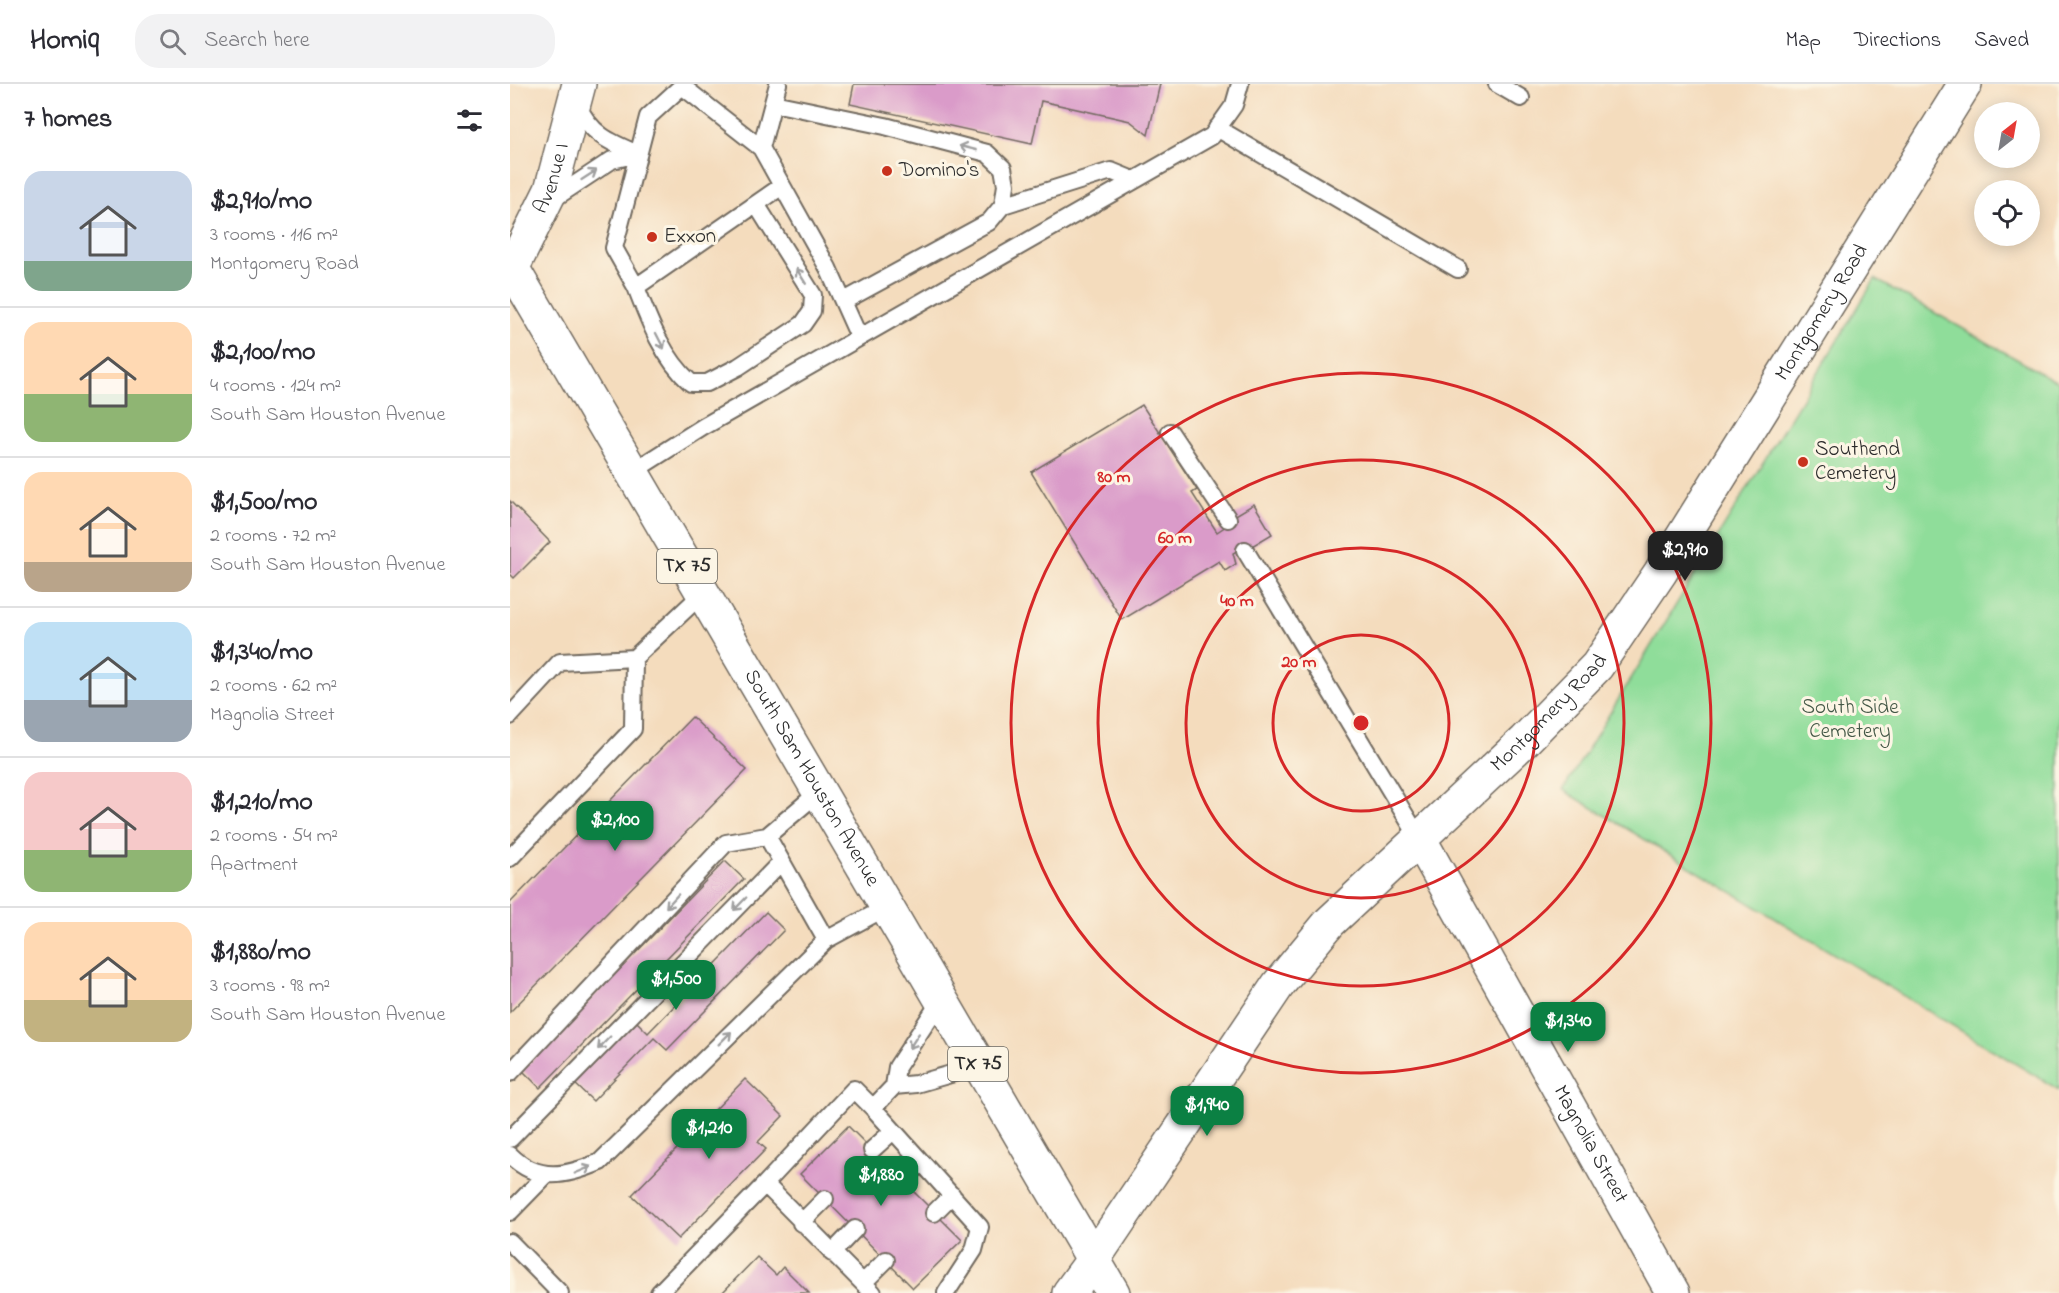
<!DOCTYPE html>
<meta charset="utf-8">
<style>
body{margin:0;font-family:"Indie Flower",sans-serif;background:#f2f2f3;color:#2b2b33;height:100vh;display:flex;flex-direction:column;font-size:22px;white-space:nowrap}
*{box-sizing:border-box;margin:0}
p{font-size:20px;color:#7c7c81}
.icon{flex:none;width:33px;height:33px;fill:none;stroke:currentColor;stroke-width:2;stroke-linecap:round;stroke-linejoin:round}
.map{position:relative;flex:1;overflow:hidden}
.side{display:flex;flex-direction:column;background:#fff;width:510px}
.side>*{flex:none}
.needle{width:39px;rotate:31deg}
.controls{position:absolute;left:1464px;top:18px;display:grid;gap:12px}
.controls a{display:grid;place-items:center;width:66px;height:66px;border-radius:50%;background:#fff;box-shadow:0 3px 15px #0003;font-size:30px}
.price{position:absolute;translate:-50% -51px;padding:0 14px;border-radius:12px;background:#0b8043;color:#fff;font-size:20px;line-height:39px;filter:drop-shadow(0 2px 3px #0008)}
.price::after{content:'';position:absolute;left:50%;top:36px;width:18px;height:14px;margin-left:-9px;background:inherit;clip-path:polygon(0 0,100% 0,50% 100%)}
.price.current{background:#222;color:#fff}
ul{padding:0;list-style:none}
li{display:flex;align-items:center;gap:18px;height:150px;padding:0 24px}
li+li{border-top:2px solid #e1e1e2}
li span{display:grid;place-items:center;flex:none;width:168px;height:120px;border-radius:18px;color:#555}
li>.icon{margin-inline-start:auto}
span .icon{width:72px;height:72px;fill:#fffc;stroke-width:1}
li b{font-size:26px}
h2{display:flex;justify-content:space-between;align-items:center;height:72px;padding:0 24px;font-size:26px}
header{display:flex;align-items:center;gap:36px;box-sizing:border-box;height:84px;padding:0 30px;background:#fff;border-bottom:2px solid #e1e1e2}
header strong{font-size:28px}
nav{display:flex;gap:33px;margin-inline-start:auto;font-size:21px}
.search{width:420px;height:54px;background:#f2f2f3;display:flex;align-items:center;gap:15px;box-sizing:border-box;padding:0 21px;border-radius:24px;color:#7c7c81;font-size:22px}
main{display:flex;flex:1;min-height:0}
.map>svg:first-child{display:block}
</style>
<header>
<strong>Homiq</strong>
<div class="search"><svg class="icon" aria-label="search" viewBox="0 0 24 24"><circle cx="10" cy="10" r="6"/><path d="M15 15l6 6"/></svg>Search here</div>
<nav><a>Map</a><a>Directions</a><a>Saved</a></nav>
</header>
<main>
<section class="side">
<h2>7 homes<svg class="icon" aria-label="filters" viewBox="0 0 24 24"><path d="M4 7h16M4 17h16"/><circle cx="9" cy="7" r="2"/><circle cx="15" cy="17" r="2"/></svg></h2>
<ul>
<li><span style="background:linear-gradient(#c9d6e8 75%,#7fa58c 0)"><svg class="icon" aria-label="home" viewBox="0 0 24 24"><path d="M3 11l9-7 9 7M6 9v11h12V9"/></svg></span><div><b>$2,910/mo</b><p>3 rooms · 116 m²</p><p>Montgomery Road</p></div></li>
<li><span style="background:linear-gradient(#ffd9b3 60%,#8fb573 0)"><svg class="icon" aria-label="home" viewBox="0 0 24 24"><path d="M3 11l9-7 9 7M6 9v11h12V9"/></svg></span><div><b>$2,100/mo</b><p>4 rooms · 124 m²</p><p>South Sam Houston Avenue</p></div></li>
<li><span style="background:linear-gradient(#ffd9b3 75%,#b9a48a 0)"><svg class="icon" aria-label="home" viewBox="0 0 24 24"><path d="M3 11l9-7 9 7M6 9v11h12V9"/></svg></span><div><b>$1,500/mo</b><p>2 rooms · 72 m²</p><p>South Sam Houston Avenue</p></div></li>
<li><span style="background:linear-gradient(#bfe0f5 65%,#9aa5b1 0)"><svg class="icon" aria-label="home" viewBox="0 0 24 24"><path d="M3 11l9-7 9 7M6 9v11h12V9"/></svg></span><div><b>$1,340/mo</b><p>2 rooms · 62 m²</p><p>Magnolia Street</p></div></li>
<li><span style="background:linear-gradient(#f6c9c9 65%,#8fb573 0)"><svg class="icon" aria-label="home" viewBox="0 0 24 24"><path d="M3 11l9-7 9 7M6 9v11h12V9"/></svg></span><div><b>$1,210/mo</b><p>2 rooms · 54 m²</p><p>Apartment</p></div></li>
<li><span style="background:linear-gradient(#ffd9b3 65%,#c2b280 0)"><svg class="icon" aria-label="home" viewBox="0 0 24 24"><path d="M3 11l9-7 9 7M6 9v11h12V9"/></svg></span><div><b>$1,880/mo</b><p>3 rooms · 98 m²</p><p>South Sam Houston Avenue</p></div></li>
</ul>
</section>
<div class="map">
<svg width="1549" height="1209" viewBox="0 0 1549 1209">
<rect width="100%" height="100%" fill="#fcf5e5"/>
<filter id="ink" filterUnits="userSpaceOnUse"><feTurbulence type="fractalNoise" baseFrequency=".0167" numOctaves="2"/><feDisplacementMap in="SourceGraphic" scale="12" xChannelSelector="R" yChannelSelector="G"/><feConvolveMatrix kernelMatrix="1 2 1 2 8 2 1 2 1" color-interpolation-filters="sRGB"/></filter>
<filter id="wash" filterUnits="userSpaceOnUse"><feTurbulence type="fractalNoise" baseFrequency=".008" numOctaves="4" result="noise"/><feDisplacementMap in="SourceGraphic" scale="24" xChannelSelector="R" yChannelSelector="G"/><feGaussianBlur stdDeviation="1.35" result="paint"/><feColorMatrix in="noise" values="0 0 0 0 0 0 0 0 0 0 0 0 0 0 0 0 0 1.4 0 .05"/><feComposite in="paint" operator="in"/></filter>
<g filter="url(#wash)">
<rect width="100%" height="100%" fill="#f4dcbd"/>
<path fill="#8fdd9a" stroke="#5d8462" stroke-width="1.5" d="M1365,195L1549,299V1006L1053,706Z"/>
<g id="blocks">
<path fill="#da9bc9" d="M344,0H650L638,51L620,37L531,17L522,60L340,20Z
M632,321L687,406L682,409L707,448L716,442L714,438L744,420L762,450L732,468L730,465L723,469L726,480L715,487L709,477L612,536L521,388Z
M0,417L40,458L4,494L0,490Z
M182,633L237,686L0,928V819Z
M215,777L234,795L30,1004L12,986Z
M256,828L274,846L157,966L144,954L83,1017L61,996L122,933L138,949Z
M235,995L273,1032L248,1058L256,1065L168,1155L122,1111Z
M338,1042L452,1156L403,1204L290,1090Z
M247,1173L266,1191L273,1183L299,1209H212Z"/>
</g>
</g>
<g filter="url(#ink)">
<use href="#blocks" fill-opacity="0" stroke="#71695e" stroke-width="1.5"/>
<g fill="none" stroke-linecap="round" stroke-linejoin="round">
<defs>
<path id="lane" d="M173,0L172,2L251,64L318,184L349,253
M987,0L1011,14
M172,2L138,33L104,164L126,203L272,102
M263,19L375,42L477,69L493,84L496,101L493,121L479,138L334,217
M67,20C80,50 99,58 128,70
M707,44L948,185
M251,64L268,0
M40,117L102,76L128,70
M493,121L601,87L623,96
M126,203C139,237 153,274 181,299H197L228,283L293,240L302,227L303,211L246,120
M660,348L718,435
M122,388L193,343L702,52L724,21L730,0
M735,466L909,754
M0,632L50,578L124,574L193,509
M257,752L316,856
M0,774L123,645L124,574
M431,916L387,983L384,1002L363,1024L470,1143L464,1166L436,1209
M0,989L216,759L257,752L309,708
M384,1002L406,1000L469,982
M0,1055L271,778
M362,1066L383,1047
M0,1071C28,1099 57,1092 90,1078L316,856L377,823
M392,1096L412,1078
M0,1128L37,1090
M424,1129L442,1111
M291,1139L315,1115
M0,1158L50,1209
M322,1169L345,1145
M353,1199L376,1176
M149,1209L255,1100
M363,1209L255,1100L344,1005L363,1024"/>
<g id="street">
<path id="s1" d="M0,189L41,106L69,0"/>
<path id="s2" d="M909,754L1163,1209"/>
<path id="s3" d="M583,1176L768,901L820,838L1014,657L1087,582L1150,489L1455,0"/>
</g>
<path id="secondary" d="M559,1209L583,1176"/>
<g id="primary">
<path id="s4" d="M0,180L603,1209"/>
</g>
</defs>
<use href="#lane" stroke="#71695e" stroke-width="20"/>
<use href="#street" stroke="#71695e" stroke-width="36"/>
<use href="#secondary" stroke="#71695e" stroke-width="36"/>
<use href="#primary" stroke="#71695e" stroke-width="36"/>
<use href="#lane" stroke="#fff" stroke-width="16"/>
<use href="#street" stroke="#fff" stroke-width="33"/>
<use href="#secondary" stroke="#fff" stroke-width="33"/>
<use href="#primary" stroke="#fff" stroke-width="33"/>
</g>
<defs><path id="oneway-shaft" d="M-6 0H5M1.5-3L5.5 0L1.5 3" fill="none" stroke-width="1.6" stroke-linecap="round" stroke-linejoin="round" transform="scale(1.5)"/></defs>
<g stroke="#a0a0a0">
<use href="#oneway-shaft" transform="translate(458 64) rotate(-166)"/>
<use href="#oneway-shaft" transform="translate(79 91) rotate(-33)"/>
<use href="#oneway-shaft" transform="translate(291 192) rotate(-122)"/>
<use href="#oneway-shaft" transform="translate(150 257) rotate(63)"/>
<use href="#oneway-shaft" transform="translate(162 817) rotate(133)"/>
<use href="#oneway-shaft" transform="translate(230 820) rotate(134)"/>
<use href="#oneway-shaft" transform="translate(215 954) rotate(-45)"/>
<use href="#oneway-shaft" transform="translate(404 957) rotate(123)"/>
<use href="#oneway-shaft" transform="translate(94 959) rotate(134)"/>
<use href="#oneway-shaft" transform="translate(73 1086) rotate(-23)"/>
</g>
</g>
<g fill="none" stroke="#d62828" stroke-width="3">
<circle cx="851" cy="639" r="88"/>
<circle cx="851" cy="639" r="175"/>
<circle cx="851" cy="639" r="263"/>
<circle cx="851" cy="639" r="350"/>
</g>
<g fill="#c8321e" stroke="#fcf5e5" stroke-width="2">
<circle cx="377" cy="87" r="6"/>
<circle cx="142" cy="153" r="6"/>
<circle cx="1293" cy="378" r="6"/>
</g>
<g text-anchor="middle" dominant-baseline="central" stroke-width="6" stroke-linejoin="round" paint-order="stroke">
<g fill="#fcf5e5" stroke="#6a6863" stroke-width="1.5">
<rect x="147" y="465" width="60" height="34" rx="4.5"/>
<rect x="438" y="963" width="60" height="34" rx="4.5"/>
</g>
<g font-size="20" font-weight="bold" fill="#2b2b2b">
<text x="177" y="482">TX 75</text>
<text x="468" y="980">TX 75</text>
</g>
<g font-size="21" fill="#2b2b2b" stroke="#fcf5e5" text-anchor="start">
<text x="389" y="87">Domino's</text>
<text x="154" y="153">Exxon</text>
<text x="1305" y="366">Southend<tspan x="1305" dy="24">Cemetery</tspan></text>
</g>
<g font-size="21" fill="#2b2b2b" stroke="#fcf5e5">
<text stroke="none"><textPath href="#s1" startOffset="104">Avenue I</textPath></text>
<text stroke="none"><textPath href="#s3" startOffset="1202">Montgomery Road</textPath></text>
<text stroke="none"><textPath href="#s3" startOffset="716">Montgomery Road</textPath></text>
<text stroke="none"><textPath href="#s4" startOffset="596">South Sam Houston Avenue</textPath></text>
<text stroke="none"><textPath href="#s2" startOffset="351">Magnolia Street</textPath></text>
</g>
<g font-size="21" fill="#445847" stroke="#fcf5e5">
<text x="1340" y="624">South Side<tspan x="1340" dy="24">Cemetery</tspan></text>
</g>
</g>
<circle cx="851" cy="639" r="9" fill="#d62828" stroke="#fcf5e5" stroke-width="3"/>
<g font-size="18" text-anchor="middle" font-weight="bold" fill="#d62828" stroke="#fcf5e5" stroke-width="6" stroke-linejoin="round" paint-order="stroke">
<text x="604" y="398">80 m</text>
<text x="665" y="459">60 m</text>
<text x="727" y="522">40 m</text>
<text x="789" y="583">20 m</text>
</g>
</svg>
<div class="controls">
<a><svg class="needle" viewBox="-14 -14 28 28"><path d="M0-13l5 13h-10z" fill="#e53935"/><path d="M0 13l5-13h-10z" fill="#7c7c81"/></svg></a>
<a><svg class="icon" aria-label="locate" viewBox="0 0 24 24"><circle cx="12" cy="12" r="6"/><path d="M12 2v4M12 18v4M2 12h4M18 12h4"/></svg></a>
</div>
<b class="price current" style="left:1175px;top:498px">$2,910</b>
<b class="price" style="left:105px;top:768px">$2,100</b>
<b class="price" style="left:166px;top:927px">$1,500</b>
<b class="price" style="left:1058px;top:969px">$1,340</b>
<b class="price" style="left:697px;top:1053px">$1,940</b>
<b class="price" style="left:199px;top:1076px">$1,210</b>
<b class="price" style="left:371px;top:1123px">$1,880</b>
</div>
</main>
